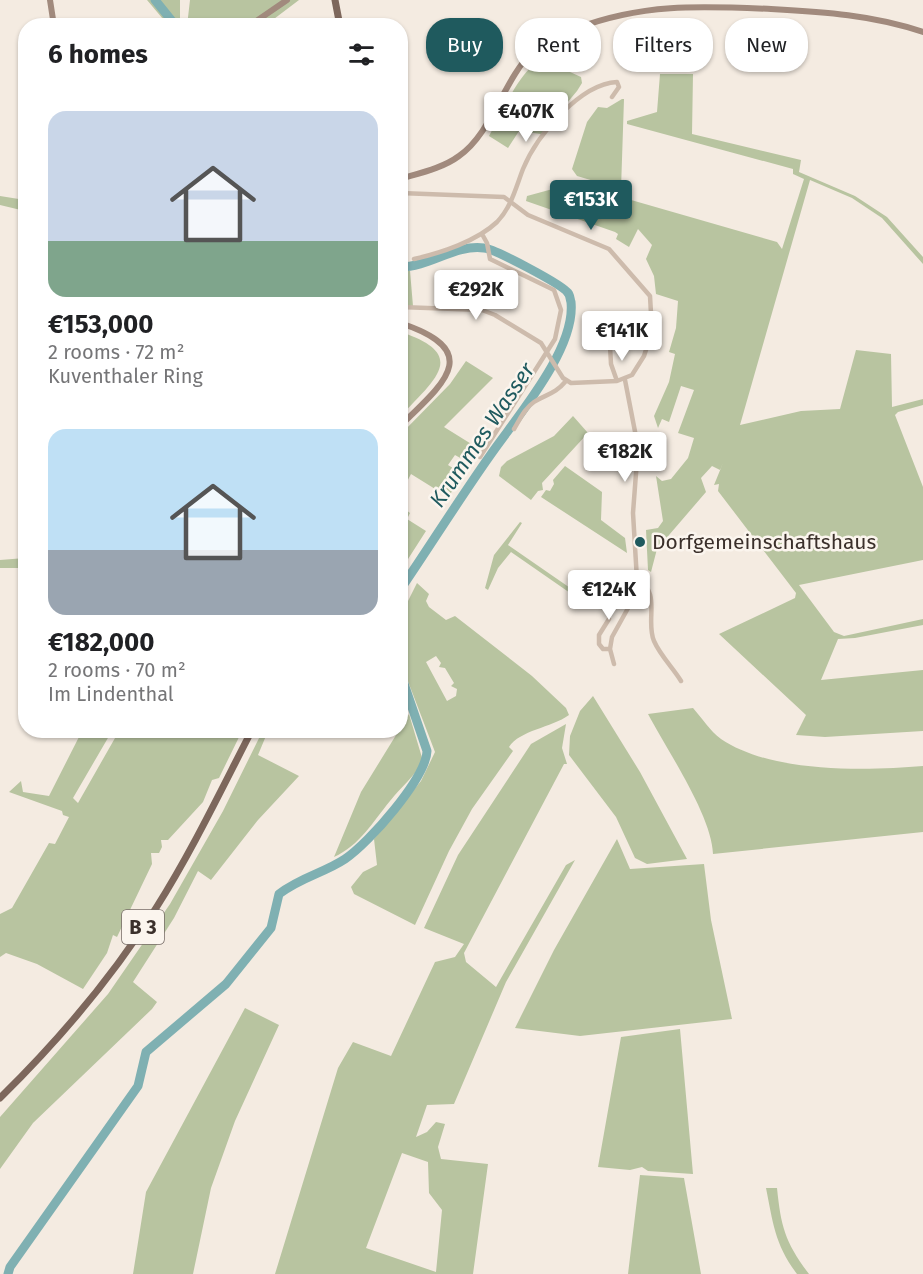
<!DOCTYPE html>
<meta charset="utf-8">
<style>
body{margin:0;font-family:"Fira Sans",sans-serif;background:#f6f6f6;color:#202124;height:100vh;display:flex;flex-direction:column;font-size:22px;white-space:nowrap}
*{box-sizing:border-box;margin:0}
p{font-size:20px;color:#757577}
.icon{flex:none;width:33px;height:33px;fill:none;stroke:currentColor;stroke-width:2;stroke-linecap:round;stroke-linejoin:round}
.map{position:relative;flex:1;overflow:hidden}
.sheet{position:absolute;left:18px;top:18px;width:390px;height:720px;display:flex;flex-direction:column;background:#fff;border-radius:24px;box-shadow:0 2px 4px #0004}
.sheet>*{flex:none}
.guide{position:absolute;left:426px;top:18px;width:406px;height:54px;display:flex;gap:12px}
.price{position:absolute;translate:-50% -51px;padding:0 14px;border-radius:6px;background:#fff;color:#222;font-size:20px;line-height:39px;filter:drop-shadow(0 2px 3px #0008)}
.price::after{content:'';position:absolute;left:50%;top:36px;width:18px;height:14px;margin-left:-9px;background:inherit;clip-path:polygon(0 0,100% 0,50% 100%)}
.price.active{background:#1f5a5e;color:#fff}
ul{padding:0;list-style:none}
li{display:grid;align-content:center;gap:12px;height:318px;padding:0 30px}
li span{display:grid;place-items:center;height:186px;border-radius:18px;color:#555}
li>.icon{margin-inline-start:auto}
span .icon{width:108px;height:108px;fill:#fffc;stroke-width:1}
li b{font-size:26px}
h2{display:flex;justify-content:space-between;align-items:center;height:72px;padding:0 30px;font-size:26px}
.chip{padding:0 21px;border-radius:24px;background:#fff;box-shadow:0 2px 4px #0004;font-size:21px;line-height:54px}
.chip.active{background:#1f5a5e;color:#fff}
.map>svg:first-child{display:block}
</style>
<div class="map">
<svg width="923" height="1274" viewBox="0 0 923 1274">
<rect width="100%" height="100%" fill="#f4ebe1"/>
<path fill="#b8c4a0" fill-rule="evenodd" d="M147,0H180V25H168Z
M190,0H299L266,25L187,26Z
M555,54L570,72L581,77L582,83L577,91L541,134L519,131L508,148L489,136C503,111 525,56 555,54Z
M660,74H693L692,134L801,160L799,172L855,196L887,217L923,257V264L882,218L852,198L810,180L740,425L801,411L840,409L856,350L891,354L892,407L923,399V405L898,412L895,415L923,487V560L799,585L834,632L844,636L923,619V625L855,638L838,639L821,680L923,670V731L825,737L796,735L806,715L719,634L795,598L796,593L718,491L719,484L714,485L723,463L720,470L712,466L701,478L706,492L657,549L651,572L648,570L646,530L658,528L663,521L656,476L662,481L671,479L688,458L694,438L678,433L694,390L681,386L669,422L662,419L658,428L654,416L669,382L675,354L669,352L676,328L678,301L656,294L654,276L646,259L652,245L638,229L629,247L616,239L618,234L615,232L526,201L527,196L560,187L572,197L579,185L777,242L782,249L804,179L793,174V169L627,124V121L657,112Z
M622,99H624L621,189L577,176L572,169L587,122L598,107L607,108Z
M0,196L25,200V211L0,205Z
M400,271H410L413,306L401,307Z
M401,332C470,355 434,380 401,416Z
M466,361L493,378L444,427L481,450L471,464L455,455L448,465L464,475L448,497L411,474L401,493V434L450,384Z
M573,416L588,433L542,483L543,490L538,491L531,500L499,476L501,467L507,461L554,436Z
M565,466L602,492L601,520L625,538L627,553L541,497L546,490L550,491L554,484L553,480Z
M401,506L410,513L407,519L426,531L401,570Z
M520,522L522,523L508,545L576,592L573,595L511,552L498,568L488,590L485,588L494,555Z
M25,558V568H0V560Z
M417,583L429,594L426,601L429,607L446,620L455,616L532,676L566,708L569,715C551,728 520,730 509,747L513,751L472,809L449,851L415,925L354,894L351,887L363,872L377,865L374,839L421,781L435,752L401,663V632L404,630L401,626V615ZM436,656L441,663L439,667L445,668L454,683L451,686L457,689L456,696L447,701L426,662Z
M593,696L640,772L687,859L647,864L635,858L616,817L569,755L570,736L580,711Z
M693,708C702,718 710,731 721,739C771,773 864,771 923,766V832L713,854C712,816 667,750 648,714Z
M409,714L423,761C414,777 401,787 390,801C372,823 360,845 334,857L361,792Z
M566,724L562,748L567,764H564L464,953L466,962L496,987L566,865L575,860L506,982L454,1104L427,1105L416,1137L427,1132L436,1122L445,1124L438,1147L441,1159L488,1164L473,1274H275L338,1068L353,1042L391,1056L435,962L455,957L464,944L424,928L458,855L531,744ZM402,1153L428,1162L429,1193L442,1210L436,1272L366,1248Z
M263,730L268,731L258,755L299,776L258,820L211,880L198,871L174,918L133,982L157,1002L152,1009L33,1123L0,1169V1117L108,994L170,904L223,811Z
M82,731H112L73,798L78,803L119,731H242L219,778L212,780L203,802L168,840H161L162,847L159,853H151L152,864L117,937L113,935L107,953L83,989L37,964L6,953L0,957V914L12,908L49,843L55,844L69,817L63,815L62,811L9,792L21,781L23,792L49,796Z
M617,839L630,869L704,864L711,920L732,1019L580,1036L515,1028L554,950Z
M245,1008L279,1025L235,1121L211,1188L193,1274H133L146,1192Z
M680,1029L693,1174L648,1171L642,1167L630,1170L598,1167L621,1037Z
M640,1175L684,1178L701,1274H628Z
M766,1188H777C781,1227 785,1242 809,1274H797C775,1245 773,1223 766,1188Z"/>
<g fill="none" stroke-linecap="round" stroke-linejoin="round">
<path stroke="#7fb0b2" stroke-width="9" d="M155,0L176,26
M400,267C430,267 455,244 484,248C495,249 563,285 568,293C570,295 570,299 571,302C576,350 515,419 489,457C458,501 430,546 400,590
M8,1274L10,1267L138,1086L146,1052L226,984L271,928L279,894C301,877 324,873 345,859C369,843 426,778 427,751L400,672"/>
<path stroke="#cdbbac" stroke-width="4.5" d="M400,193L504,197L528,215L609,249L650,296L652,331L644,356L632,375L617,381L571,383L563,378L541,343L495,315L482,310L400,307
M414,259C441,253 477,241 497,222C511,208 516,187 523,169C537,135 580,84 617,82L619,87L612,97
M610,346L611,364L617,381
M514,429C520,419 525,408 534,402C548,393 554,395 566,381
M480,457L555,339L561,310L554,290L490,259L487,243L482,234
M637,580C662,591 645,621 654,641C660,655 673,668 681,681
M609,619L599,635V644L603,649H610
M614,664L610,649L612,637L632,601L637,580L633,513L638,447L625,380"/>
<path stroke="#a18a7d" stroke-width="6" d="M50,0L54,26
M249,26L287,0
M400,179C420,173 443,168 459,156C492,133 503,81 532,52C544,40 560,35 575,29C642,3 701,6 771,9C824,12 873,15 923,32
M400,323C486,351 443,384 400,426"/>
<path stroke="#7d675c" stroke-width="7" d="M335,0L340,26
M0,1098C59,1040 112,978 156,908C192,851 221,790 252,730"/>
</g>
<circle fill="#1f5a5e" stroke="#fbf5ee" stroke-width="2" cx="640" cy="542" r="6"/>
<g text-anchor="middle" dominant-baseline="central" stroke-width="5" stroke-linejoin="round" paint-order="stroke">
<rect fill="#fbf5ee" stroke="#756b66" stroke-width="1.5" x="122" y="910" width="42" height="34" rx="4.5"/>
<g font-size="20" font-weight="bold" fill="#3b302b">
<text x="143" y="927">B 3</text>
</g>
<g font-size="21" fill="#3b302b" stroke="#fbf5ee" text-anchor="start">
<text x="652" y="542">Dorfgemeinschaftshaus</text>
</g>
<g font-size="22" font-style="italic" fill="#1f5a5e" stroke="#fbf5ee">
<text transform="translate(482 435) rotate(-56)">Krummes Wasser</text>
</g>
</g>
</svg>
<b class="price" style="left:526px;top:143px">€407K</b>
<b class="price active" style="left:591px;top:231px">€153K</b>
<b class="price" style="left:476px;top:321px">€292K</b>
<b class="price" style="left:622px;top:362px">€141K</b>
<b class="price" style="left:625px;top:483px">€182K</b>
<b class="price" style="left:609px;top:621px">€124K</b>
<div class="guide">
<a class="chip active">Buy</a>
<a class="chip">Rent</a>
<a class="chip">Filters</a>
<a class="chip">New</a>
</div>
<section class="sheet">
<h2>6 homes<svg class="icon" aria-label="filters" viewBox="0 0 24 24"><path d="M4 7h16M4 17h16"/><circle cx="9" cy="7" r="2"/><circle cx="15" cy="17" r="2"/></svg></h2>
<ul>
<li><span style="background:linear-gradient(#c9d6e8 70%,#7fa58c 0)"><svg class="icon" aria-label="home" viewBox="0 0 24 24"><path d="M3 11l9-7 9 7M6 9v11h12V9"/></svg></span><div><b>€153,000</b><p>2 rooms · 72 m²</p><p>Kuventhaler Ring</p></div></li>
<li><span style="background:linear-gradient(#bfe0f5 65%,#9aa5b1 0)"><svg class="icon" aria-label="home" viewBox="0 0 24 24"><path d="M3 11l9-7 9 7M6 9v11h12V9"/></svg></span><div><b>€182,000</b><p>2 rooms · 70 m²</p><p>Im Lindenthal</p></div></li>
</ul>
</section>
</div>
